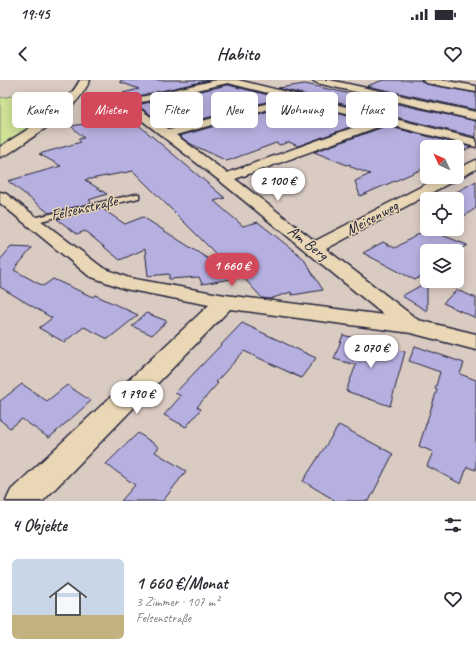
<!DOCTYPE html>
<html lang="de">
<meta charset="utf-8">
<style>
body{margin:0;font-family:Caveat,sans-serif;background:#f7f7f7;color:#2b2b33;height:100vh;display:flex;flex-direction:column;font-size:15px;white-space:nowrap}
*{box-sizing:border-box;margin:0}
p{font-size:13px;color:#7c7c81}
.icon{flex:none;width:22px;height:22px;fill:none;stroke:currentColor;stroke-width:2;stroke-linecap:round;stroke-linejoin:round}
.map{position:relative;height:421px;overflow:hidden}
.details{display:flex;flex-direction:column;background:#fff;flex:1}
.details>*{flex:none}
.guide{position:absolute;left:12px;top:12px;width:452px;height:36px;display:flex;gap:8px}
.needle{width:26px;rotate:314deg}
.fabs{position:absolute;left:420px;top:60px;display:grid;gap:8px}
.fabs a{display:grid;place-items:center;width:44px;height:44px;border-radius:6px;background:#fff;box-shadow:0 2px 10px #0003;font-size:20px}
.price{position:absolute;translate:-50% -34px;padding:0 9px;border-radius:14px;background:#fff;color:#222;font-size:13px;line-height:26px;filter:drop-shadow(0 1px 2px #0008)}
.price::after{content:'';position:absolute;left:50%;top:24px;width:12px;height:9px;margin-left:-6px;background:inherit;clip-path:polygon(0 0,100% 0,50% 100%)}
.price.selected{background:#d1495b;color:#fff}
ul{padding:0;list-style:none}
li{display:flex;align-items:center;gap:12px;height:100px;padding:0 12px}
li+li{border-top:1px solid #e1e1e2}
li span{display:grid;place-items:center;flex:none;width:112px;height:80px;border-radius:6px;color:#555}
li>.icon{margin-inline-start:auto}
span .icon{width:48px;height:48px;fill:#fffc;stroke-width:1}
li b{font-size:17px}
h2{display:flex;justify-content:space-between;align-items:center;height:48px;padding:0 12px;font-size:17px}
.tag{padding:0 14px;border-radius:6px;background:#fff;box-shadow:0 2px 10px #0003;font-size:14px;line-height:36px}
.tag.selected{background:#d1495b;color:#fff}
.status{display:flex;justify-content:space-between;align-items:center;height:28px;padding:0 20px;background:#fff;direction:ltr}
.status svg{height:11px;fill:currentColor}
header{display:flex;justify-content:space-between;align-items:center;height:52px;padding:0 12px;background:#fff;font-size:18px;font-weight:600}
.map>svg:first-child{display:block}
</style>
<div class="status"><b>19:45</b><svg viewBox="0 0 49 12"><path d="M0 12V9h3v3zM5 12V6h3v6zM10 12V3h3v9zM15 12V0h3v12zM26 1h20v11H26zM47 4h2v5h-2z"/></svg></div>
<header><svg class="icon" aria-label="back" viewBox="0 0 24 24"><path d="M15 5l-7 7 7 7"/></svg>Habito<svg class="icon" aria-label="heart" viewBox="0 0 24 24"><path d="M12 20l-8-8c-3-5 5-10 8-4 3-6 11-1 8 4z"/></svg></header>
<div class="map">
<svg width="476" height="421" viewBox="0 0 476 421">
<rect width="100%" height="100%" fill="#dacbc2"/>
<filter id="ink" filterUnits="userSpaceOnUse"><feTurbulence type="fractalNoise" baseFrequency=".025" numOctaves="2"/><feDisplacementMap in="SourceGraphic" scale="8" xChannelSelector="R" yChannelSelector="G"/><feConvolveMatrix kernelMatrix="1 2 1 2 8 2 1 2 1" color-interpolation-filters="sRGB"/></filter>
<g filter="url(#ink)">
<path fill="#cfe296" stroke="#788268" d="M30,13L55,23H62L32,46L0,67V18Z"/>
<path fill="#b6b0e1" stroke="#22223b" d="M121,0H210L134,17L123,13L139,9L120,2Z
M383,0H421L426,4L476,13V30L367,6Z
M305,4L476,41V57L278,8Z
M228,5L281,18L169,48L137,25Z
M116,22L140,41L130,36L129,37L225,118L214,121L243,146L258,142L303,178L323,210L292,215L291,212L270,219L262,218L243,197L202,204L199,197L169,199V194L148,196L145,169L120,180L85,151L77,154L57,139L101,128L125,144L143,137L213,182L218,176L133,91L85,100L107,114L89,120L92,123L49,133L8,101L61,86L39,74L81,62L78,59L84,58L71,46L91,43L85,36L101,34L96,29L104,27L100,24Z
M298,23L369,40L298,66L289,62L280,65L276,63L227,81L191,64L179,56Z
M386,46L471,67L457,74V67H427V87L360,116L355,101L370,94L351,87L350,84L347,85L314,72Z
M476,101V128L457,141V119H444Z
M427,149L467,165L457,172L427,171V192L415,200L363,173L383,162L395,168Z
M11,167L32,168L14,190L43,206L53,199L93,217L95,215L138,235L108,259L84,247L64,262L39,248L52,238L0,207V180Z
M427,202V231L402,216Z
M457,210L476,218V238L443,223Z
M146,233L167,241L152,255L132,246Z
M242,243L316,278L301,298L244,271L216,302L218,303L197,327L201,329L186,347L164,335L181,316L175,313Z
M343,255L405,272L390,326L346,311L356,285L334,279Z
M415,266L464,283L460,294L476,300V390L467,387L461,404L427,386L433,372L419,366L437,310L435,309L440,292L409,281Z
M22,304L47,321L67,305L91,321L49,358L22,339L10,348L0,340V321Z
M339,345L393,374L369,421H336L303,401Z
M138,353L159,367L155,372L186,391L163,421H121L135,405L106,384Z"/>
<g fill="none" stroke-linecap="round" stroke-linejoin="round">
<defs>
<path id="lane" d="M136,114H139V118L32,143L28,141L29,139Z"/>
<path id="street" d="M217,0H238L476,59V67L386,44L235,99L315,161L440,97H457V89L476,80V89L326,169L418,240L476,254V270L411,253L230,229L43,421H6L11,410L209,225L125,209L89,196L0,123V112L5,113L103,188L129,198L225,215L384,235L220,101L117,21L122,18L127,20ZM228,3L287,18L169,50L133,24ZM298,21L374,40L227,93L176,55Z
M422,0H441L476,6V12L426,3Z"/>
<path id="secondary" d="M80,0H90C77,29 49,46 24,63C16,68 9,75 0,77V67C28,48 64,31 80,0Z
M312,0H330L476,32V40L317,3Z"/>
</defs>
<use href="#lane" stroke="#22223b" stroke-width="3"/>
<use href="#street" stroke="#22223b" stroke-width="3"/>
<use href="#secondary" stroke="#22223b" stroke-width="3"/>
<use href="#lane" fill="#e9d7b5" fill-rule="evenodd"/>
<use href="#street" fill="#e9d7b5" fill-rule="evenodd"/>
<use href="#secondary" fill="#e9d7b5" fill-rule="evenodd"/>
</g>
</g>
<g text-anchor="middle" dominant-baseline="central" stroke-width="3" stroke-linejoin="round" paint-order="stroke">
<g font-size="16" fill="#22223b" stroke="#e9d7b5">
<text transform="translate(84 128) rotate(-13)">Felsenstraße</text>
<text transform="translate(372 138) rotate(-28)">Meisenweg</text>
<text transform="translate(308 163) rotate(38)">Am Berg</text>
</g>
</g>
</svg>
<div class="fabs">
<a><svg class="needle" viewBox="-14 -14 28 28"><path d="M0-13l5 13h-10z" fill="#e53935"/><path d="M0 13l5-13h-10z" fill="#7c7c81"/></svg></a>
<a><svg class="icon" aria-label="locate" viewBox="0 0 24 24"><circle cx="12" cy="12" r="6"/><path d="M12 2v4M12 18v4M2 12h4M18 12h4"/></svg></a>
<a><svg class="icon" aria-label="layers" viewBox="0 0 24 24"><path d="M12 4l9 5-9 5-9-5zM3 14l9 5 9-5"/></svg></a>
</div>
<b class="price" style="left:278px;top:122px">2 100 €</b>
<b class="price selected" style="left:232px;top:207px">1 660 €</b>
<b class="price" style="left:371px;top:289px">2 070 €</b>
<b class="price" style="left:137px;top:335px">1 790 €</b>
<div class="guide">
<a class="tag">Kaufen</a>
<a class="tag selected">Mieten</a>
<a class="tag">Filter</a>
<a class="tag">Neu</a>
<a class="tag">Wohnung</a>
<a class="tag">Haus</a>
</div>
</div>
<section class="details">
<h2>4 Objekte<svg class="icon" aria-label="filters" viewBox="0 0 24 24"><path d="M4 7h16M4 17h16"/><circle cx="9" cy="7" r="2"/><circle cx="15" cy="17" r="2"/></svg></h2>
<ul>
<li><span style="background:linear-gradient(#c9d6e8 70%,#c2b280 0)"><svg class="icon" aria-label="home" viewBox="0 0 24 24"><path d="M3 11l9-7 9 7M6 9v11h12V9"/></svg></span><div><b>1 660 €/Monat</b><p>3 Zimmer · 107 m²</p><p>Felsenstraße</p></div><svg class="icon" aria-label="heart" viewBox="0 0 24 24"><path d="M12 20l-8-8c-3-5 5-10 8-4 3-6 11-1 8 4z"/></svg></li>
</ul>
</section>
